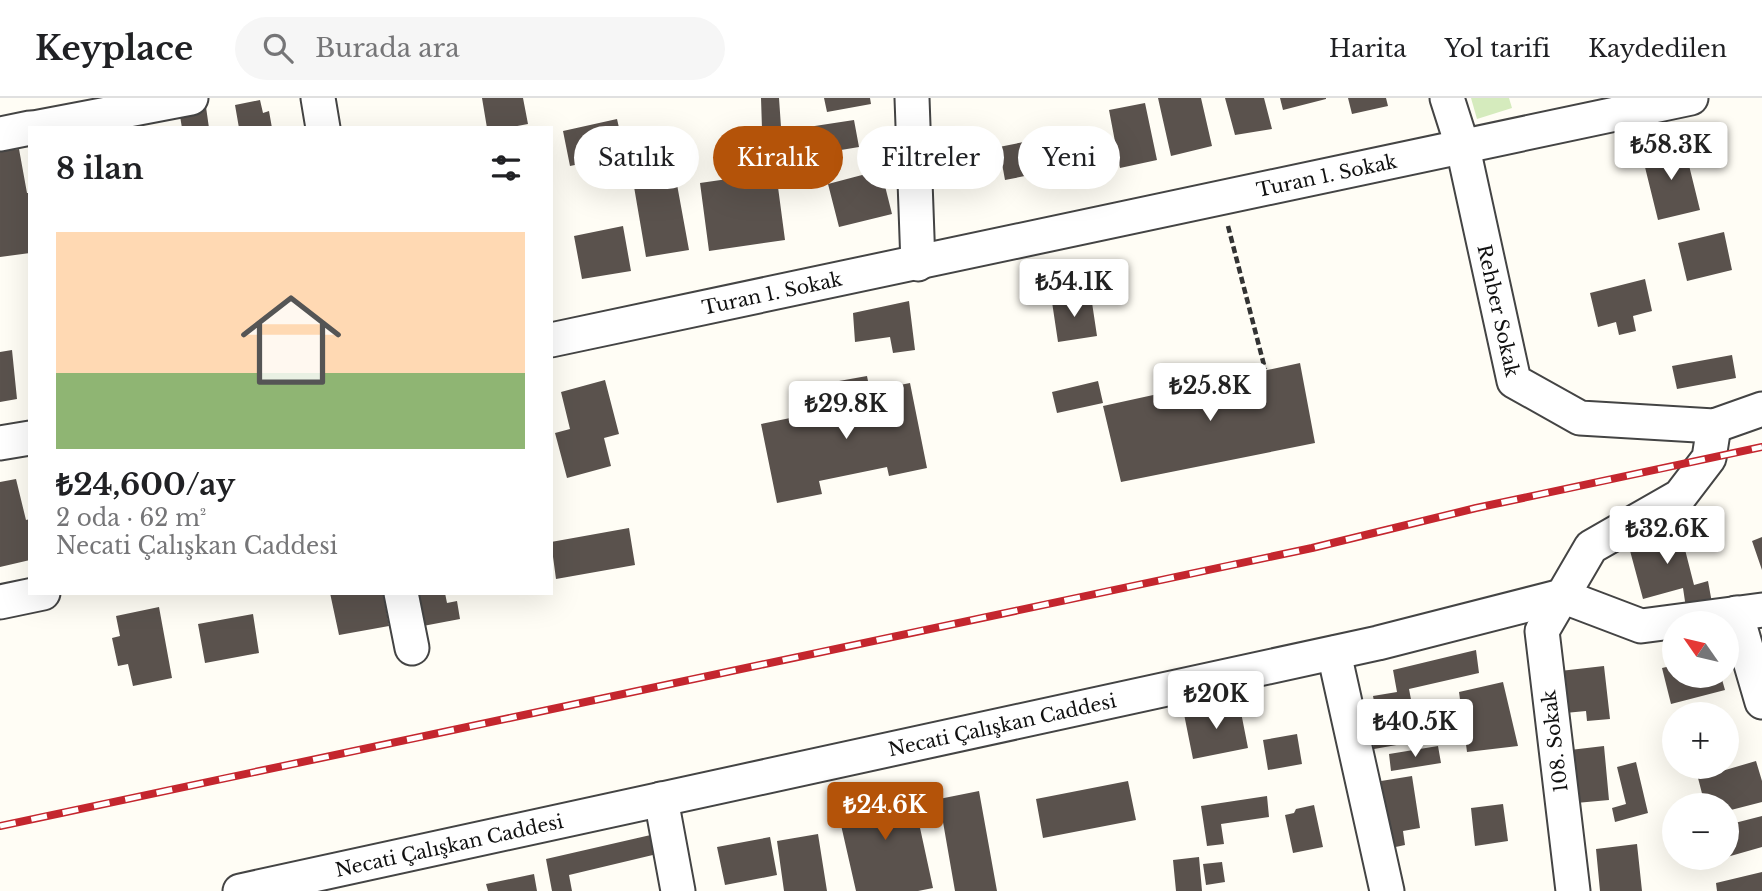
<!DOCTYPE html>
<html lang="tr">
<meta charset="utf-8">
<style>
body{margin:0;font-family:"Libre Baskerville",serif;background:#f6f6f6;color:#202124;height:100vh;display:flex;flex-direction:column;font-size:26px;white-space:nowrap}
*{box-sizing:border-box;margin:0}
p{font-size:23px;color:#757577}
.icon{flex:none;width:38px;height:38px;fill:none;stroke:currentColor;stroke-width:2;stroke-linecap:round;stroke-linejoin:round}
.map{position:relative;flex:1;overflow:hidden}
.details{position:absolute;left:28px;top:28px;width:525px;height:469px;display:flex;flex-direction:column;background:#fff;border-radius:0px;box-shadow:0 7px 28px #0002}
.details>*{flex:none}
.banner{position:absolute;left:574px;top:28px;width:665px;height:63px;display:flex;gap:14px}
.needle{width:46px;rotate:304deg}
.tools{position:absolute;left:1662px;top:513px;display:grid;gap:14px}
.tools a{display:grid;place-items:center;width:77px;height:77px;border-radius:50%;background:#fff;box-shadow:0 7px 28px #0002;font-size:35px}
.price{position:absolute;translate:-50% -60px;padding:0 16px;border-radius:7px;background:#fff;color:#222;font-size:23px;line-height:46px;filter:drop-shadow(0 2px 4px #0008)}
.price::after{content:'';position:absolute;left:50%;top:42px;width:21px;height:16px;margin-left:-10px;background:inherit;clip-path:polygon(0 0,100% 0,50% 100%)}
.price.active{background:#b45309;color:#fff}
ul{padding:0;list-style:none}
li{display:grid;align-content:center;gap:14px;height:371px;padding:0 28px}
li span{display:grid;place-items:center;height:217px;border-radius:0px;color:#555}
li>.icon{margin-inline-start:auto}
span .icon{width:126px;height:126px;fill:#fffc;stroke-width:1}
li b{font-size:30px}
h2{display:flex;justify-content:space-between;align-items:center;height:84px;padding:0 28px;font-size:30px}
.pill{padding:0 24px;border-radius:32px;background:#fff;box-shadow:0 7px 28px #0002;font-size:24px;line-height:63px}
.pill.active{background:#b45309;color:#fff}
header{display:flex;align-items:center;gap:42px;box-sizing:border-box;height:98px;padding:0 35px;background:#fff;border-bottom:2px solid #e0e0e0}
header strong{font-size:33px}
nav{display:flex;gap:38px;margin-inline-start:auto;font-size:24px}
.search{width:490px;height:63px;background:#f6f6f6;display:flex;align-items:center;gap:18px;box-sizing:border-box;padding:0 24px;border-radius:38px;color:#757577;font-size:26px}
.map>svg:first-child{display:block}
</style>
<header>
<strong>Keyplace</strong>
<div class="search"><svg class="icon" aria-label="search" viewBox="0 0 24 24"><circle cx="10" cy="10" r="6"/><path d="M15 15l6 6"/></svg>Burada ara</div>
<nav><a>Harita</a><a>Yol tarifi</a><a>Kaydedilen</a></nav>
</header>
<div class="map">
<svg width="1762" height="793" viewBox="0 0 1762 793">
<rect width="100%" height="100%" fill="#fffdf5"/>
<path fill="#d5ebbd" d="M1471,0H1509L1512,10L1477,21Z"/>
<path fill="#5a524d" d="M482,0H523L528,26L506,30H487Z
M761,0H779L781,29L762,31Z
M824,0H870L871,6L827,14Z
M1158,0H1201L1212,48L1171,58Z
M1225,0H1264L1272,31L1235,37Z
M1280,0H1326V1L1283,12Z
M1348,0H1386L1388,8L1352,16Z
M260,2L263,15L269,13L272,30H239L235,7Z
M1145,5L1157,62L1120,70L1109,12Z
M206,9L209,30H182L180,18Z
M617,21L623,47L602,52L604,61L570,68L563,33Z
M854,22L859,49L823,55L826,73L788,79L782,33Z
M1044,40L1050,73L1005,82L999,49Z
M1684,47L1700,112L1658,122L1642,57Z
M19,51L27,95H30V155L0,159V53Z
M674,70L689,152L646,159L632,77Z
M881,72L892,116L839,129L828,86Z
M776,74L785,142L709,153L700,85Z
M623,128L631,173L582,181L574,138Z
M1724,134L1732,172L1687,183L1678,145Z
M1645,181L1652,213L1633,218L1636,233L1619,237L1616,224L1598,229L1590,195Z
M1091,198L1097,238L1058,244L1052,204Z
M909,203L915,252L893,255L890,239L855,244L853,215Z
M12,252L17,301L0,304V254Z
M1732,257L1736,280L1677,291L1672,268Z
M1300,265L1315,345L1121,384L1103,308Z
M867,278L870,293L910,285L927,370L889,378L887,369L819,383L822,396L777,405L761,326L805,317L808,327L829,323L828,316L845,312L839,283Z
M605,282L619,336L604,340L611,368L567,380L555,335L570,331L561,294Z
M1098,283L1103,305L1057,315L1052,294Z
M16,381L26,422L30,421V462L0,469V384Z
M1677,420L1694,487L1708,483L1712,505L1686,510L1683,490L1643,501L1629,449L1651,443L1647,428Z
M629,430L635,467L556,481L551,444Z
M1762,439V472L1752,443Z
M330,495H383L389,528L339,537Z
M417,495H445L447,505L457,503L460,521L423,528Z
M159,509L172,580L133,588L128,566L118,568L112,540L120,538L116,518Z
M253,516L259,555L205,565L198,526Z
M1476,552L1479,575L1409,591L1419,643L1374,651L1370,632L1379,631L1373,598L1397,594L1393,572Z
M1675,567V578H1721L1725,592L1671,606L1662,570Z
M1604,568L1610,621L1587,623L1586,613L1565,615L1560,573Z
M1503,584L1518,648L1467,654L1459,594Z
M1239,604L1248,650L1193,661L1184,616Z
M1297,636L1302,666L1268,672L1263,642Z
M1438,648L1441,665L1391,673L1389,656Z
M1604,648L1609,702L1576,705L1570,652Z
M1756,663L1762,683V704L1727,713V707H1705L1698,680Z
M1636,664L1648,715L1615,724L1612,710L1626,706L1617,669Z
M1412,678L1420,730L1403,733L1405,747L1391,750L1381,683Z
M1128,683L1136,722L1043,740L1036,701Z
M911,688L933,790L918,793H856L836,705Z
M979,693L997,793H955L939,701Z
M1267,698L1269,719L1221,726L1224,746L1207,748L1201,708Z
M1503,706L1508,743L1475,748L1471,710Z
M1314,707L1323,749L1293,755L1285,717L1294,715L1296,711Z
M1762,718V749L1727,759V727Z
M655,736L657,756L569,777L572,793H552L546,761Z
M818,736L827,793H784L777,743Z
M770,739L777,777L725,787L717,749Z
M1637,746L1642,793H1600L1596,751Z
M1199,759L1202,793H1176L1173,762Z
M1222,764L1225,784L1206,787L1203,766Z
M1762,774V793H1717L1716,785Z
M534,776L537,793H488L486,786Z"/>
<g fill="none" stroke-linecap="round" stroke-linejoin="round">
<defs>
<g id="minor">
<path d="M318,0L323,30"/>
<path d="M912,0L918,166"/>
<path id="s1" d="M1447,0L1463,50L1514,283L1580,320L1714,328L1762,311"/>
<path d="M34,30L191,0"/>
<path d="M0,36L30,30"/>
<path id="s2" d="M551,242L1691,0"/>
<path d="M0,345L30,340"/>
<path d="M401,495L412,550"/>
<path d="M0,504L43,495"/>
<path d="M1736,515L1762,604"/>
<path d="M1334,555L1387,793"/>
<path d="M661,701L678,793"/>
<path id="s3" d="M240,793L1378,545L1562,498L1641,528L1762,512"/>
<path d="M1573,793L1542,533L1591,449L1680,398L1709,360L1714,328"/>
</g>
</defs>
<use href="#minor" stroke="#444" stroke-width="37"/>
<path stroke="#333" stroke-width="4.5" stroke-dasharray="7 3.5" stroke-linecap="butt" d="M1228,128L1265,271"/>
<use href="#minor" stroke="#fff" stroke-width="33"/>
<defs>
<path id="rail" d="M0,728L1312,450L1476,410L1762,349"/>
</defs>
<use href="#rail" stroke="#c4262e" stroke-width="8"/>
<use href="#rail" stroke="#fff" stroke-width="5" stroke-dasharray="16" stroke-linecap="butt"/>
</g>
<g text-anchor="middle" dominant-baseline="central" stroke-width="7" stroke-linejoin="round" paint-order="stroke">
<g font-size="19" fill="#111" stroke="#fff">
<text stroke="none"><textPath href="#s2" startOffset="793">Turan 1. Sokak</textPath></text>
<text stroke="none"><textPath href="#s2" startOffset="226">Turan 1. Sokak</textPath></text>
<text stroke="none"><textPath href="#s1" startOffset="219">Rehber Sokak</textPath></text>
<text stroke="none"><textPath href="#s3" startOffset="780">Necati Çalışkan Caddesi</textPath></text>
<text transform="translate(1555 643) rotate(-97)">108. Sokak</text>
<text stroke="none"><textPath href="#s3" startOffset="214">Necati Çalışkan Caddesi</textPath></text>
</g>
</g>
</svg>
<div class="tools">
<a><svg class="needle" viewBox="-14 -14 28 28"><path d="M0-13l5 13h-10z" fill="#e53935"/><path d="M0 13l5-13h-10z" fill="#757577"/></svg></a>
<a>+</a>
<a>−</a>
</div>
<b class="price" style="left:1671px;top:84px">₺58.3K</b>
<b class="price" style="left:1074px;top:221px">₺54.1K</b>
<b class="price" style="left:1210px;top:325px">₺25.8K</b>
<b class="price" style="left:846px;top:343px">₺29.8K</b>
<b class="price" style="left:1667px;top:468px">₺32.6K</b>
<b class="price" style="left:1216px;top:633px">₺20K</b>
<b class="price" style="left:1415px;top:661px">₺40.5K</b>
<b class="price active" style="left:885px;top:744px">₺24.6K</b>
<div class="banner">
<a class="pill">Satılık</a>
<a class="pill active">Kiralık</a>
<a class="pill">Filtreler</a>
<a class="pill">Yeni</a>
</div>
<section class="details">
<h2>8 ilan<svg class="icon" aria-label="filters" viewBox="0 0 24 24"><path d="M4 7h16M4 17h16"/><circle cx="9" cy="7" r="2"/><circle cx="15" cy="17" r="2"/></svg></h2>
<ul>
<li><span style="background:linear-gradient(#ffd9b3 65%,#8fb573 0)"><svg class="icon" aria-label="home" viewBox="0 0 24 24"><path d="M3 11l9-7 9 7M6 9v11h12V9"/></svg></span><div><b>₺24,600/ay</b><p>2 oda · 62 m²</p><p>Necati Çalışkan Caddesi</p></div></li>
</ul>
</section>
</div>
